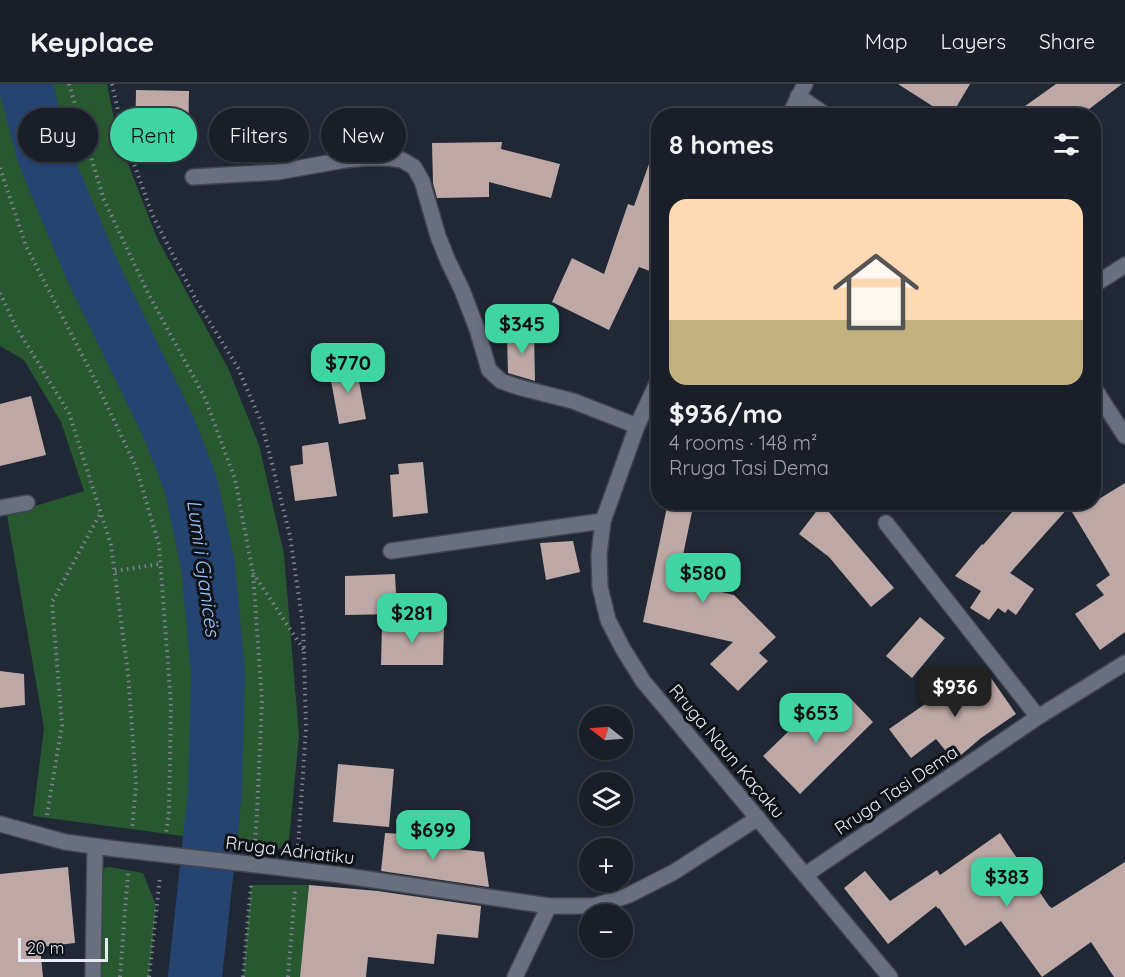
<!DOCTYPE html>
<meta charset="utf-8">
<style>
body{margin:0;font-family:Quicksand,sans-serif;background:#262b34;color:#f1f3f6;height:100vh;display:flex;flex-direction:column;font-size:22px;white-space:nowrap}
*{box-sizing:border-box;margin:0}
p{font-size:20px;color:#9fa2a8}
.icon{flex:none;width:33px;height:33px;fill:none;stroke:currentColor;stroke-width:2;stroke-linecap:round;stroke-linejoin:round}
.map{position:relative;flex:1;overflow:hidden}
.side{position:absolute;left:651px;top:24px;width:450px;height:402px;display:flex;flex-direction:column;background:#191e28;border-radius:24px;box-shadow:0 2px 4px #0004,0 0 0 2px #373c45}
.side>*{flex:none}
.guide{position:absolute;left:18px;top:24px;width:543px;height:54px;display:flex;gap:12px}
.needle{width:39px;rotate:287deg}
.buttons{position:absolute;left:579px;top:622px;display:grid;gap:12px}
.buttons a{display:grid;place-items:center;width:54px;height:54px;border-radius:50%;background:#191e28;box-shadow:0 2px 4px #0004,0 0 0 2px #373c45;font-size:30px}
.scale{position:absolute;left:18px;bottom:15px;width:90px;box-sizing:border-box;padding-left:6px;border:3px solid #e7ebf4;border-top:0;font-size:16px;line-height:21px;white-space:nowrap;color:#e7ebf4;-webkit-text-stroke:4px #0e1116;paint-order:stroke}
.price{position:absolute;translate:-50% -51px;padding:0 14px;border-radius:12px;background:#3fd4a2;color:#111;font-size:20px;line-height:39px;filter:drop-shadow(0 2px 3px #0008)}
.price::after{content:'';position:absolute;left:50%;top:36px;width:18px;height:14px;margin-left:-9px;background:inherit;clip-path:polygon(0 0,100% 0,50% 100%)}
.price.active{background:#222;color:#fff}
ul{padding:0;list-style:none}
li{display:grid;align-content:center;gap:12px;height:318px;padding:0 18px}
li span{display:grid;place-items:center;height:186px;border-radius:18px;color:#555}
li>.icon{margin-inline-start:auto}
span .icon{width:108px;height:108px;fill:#fffc;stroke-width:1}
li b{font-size:26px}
h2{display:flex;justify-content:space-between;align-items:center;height:72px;padding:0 18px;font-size:26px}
.pill{padding:0 21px;border-radius:27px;background:#191e28;box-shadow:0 2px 4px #0004,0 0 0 2px #373c45;font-size:21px;line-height:54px}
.pill.active{background:#3fd4a2;color:#111}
header{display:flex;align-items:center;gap:36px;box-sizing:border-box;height:84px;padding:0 30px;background:#191e28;border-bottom:2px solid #373c45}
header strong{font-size:28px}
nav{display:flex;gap:33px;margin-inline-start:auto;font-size:21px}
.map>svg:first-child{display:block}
</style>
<header>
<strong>Keyplace</strong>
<nav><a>Map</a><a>Layers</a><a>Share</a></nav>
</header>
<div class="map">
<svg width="1125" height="893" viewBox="0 0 1125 893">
<rect width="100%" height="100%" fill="#212835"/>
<path fill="#275830" d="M0,0H107L118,54L157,154L228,284L259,361L284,470L299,652L288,766L33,732L44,644L7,431L84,407L61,338L24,276L0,262Z
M109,783L143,789L156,821L149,893H93L95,786Z
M251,801H309L300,893H243Z"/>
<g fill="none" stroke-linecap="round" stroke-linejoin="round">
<path stroke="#254472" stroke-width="54" d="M25,0L45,74L92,186L169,344L191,401L208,481L218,589L215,709L195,893"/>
</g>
<path fill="#bda8a5" d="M898,0H970L951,32H948Z
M1056,0H1122L1080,32H1011Z
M136,6L189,7L188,64L135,62Z
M502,58L501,65L560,80L551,114L489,98V113L437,114L433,99L432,59Z
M655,63H658V190L639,183L609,246L552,218L572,174L604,190L628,120L634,122Z
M534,248L535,297L508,289L507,251Z
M356,281L366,335L339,340L329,286Z
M31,312L46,371L0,382V320Z
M328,358L337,412L295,417L290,382L303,380L302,362Z
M423,378L428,429L393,433L390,391L399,390L398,380Z
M1125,399V548L1100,566L1075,530L1104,511L1096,501L1110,491L1069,423L1010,489L1034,505L1016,531L1008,525L1005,529L998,524L989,536L970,524L981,507L955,492L982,460L983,461L1021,418H1094Z
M668,418H694L682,476L710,482L705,504L734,511L776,553L759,569L768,577L738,607L710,580L733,558L643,538Z
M822,420L894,504L871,523L829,473L799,450Z
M573,457L580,488L546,496L540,459Z
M395,490L397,530L345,531V492Z
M920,533L945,554L912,594L886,572Z
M382,540H444L443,581H381Z
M976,585L978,587L962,610L989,591L1016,630L981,654L954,677L936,655L911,674L889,645Z
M0,587L24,590L25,621L0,624Z
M851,615L873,638L800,710L763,672L815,622L829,637Z
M338,680L394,685L389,743L333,738Z
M385,749L421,751L423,761L484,768L489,803L381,787Z
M1000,749L1049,822L1052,824L1125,778V893H1114L1091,858L1042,893L1001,837L965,862L939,824L938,825L936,822L888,860L844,804L865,787L890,817L937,786L940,791Z
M68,783L75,859L40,863L43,893H0V790Z
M309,801L378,807L481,822L478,854L437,850L434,880L368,873L366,893H300Z"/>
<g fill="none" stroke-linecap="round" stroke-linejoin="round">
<defs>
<path id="minor" d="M798,12L827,32
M789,32L805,0
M193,93L277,88L345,76L365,74H389L402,76L414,83L422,97L438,152L448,177L462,206L477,245L489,286L501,297L518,303L573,317L637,342
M1094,201L1125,181
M658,297L637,342L603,437L599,471L600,503L608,536L623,565L643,597L890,893
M1094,304L1125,352
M0,424L27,419
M886,439L1038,633
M391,467L603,437
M0,740L65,758L116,765
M275,783L340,791L549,822H594L629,811L674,788L758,734
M805,791L1038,633L1125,579
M93,893L95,763
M515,893L549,822"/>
</defs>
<use href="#minor" stroke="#404550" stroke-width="18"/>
<path stroke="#7d838e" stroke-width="4" stroke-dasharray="1.5 4.5" stroke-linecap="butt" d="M69,0L104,116L149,211L205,314L235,395L253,489L262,617L257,729L255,758
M112,0L123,49L152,130L195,214L238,284L262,340L290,452L303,541L304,566L306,644L298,764
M0,84L26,162L95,296L136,383L159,461L171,620L169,728L166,749
M0,209L16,243L69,329L111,461L128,589L136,701L132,746
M115,487L160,480
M253,489L304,566
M47,731L62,641L52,518L101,428
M120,893L128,789
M149,893L160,792
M243,893L251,801
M288,893L295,807"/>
<use href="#minor" stroke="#68707f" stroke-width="15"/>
<defs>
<path id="minor-bridge" d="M116,765L275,783"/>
</defs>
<use href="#minor-bridge" stroke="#404550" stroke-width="18" stroke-linecap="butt"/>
<use href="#minor-bridge" stroke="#68707f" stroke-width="15"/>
</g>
<g text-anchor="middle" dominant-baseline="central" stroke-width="6" stroke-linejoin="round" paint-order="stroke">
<g font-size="18" fill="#e7ebf4" stroke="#0e1116">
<text transform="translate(727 667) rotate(50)">Rruga Naun Kaçaku</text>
<text transform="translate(896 706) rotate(-34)">Rruga Tasi Dema</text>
<text transform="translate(290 766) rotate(7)">Rruga Adriatiku</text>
</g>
<g font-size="20" font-style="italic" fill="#9cc4fe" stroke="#0e1116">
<text transform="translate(204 484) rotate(82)">Lumi i Gjanicës</text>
</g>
</g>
</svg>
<div class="buttons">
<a><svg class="needle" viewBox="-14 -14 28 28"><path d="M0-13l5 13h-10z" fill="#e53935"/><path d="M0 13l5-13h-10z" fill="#9fa2a8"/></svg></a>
<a><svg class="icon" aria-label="layers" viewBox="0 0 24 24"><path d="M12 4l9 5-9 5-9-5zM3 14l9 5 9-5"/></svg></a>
<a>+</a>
<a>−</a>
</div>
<div class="scale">20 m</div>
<b class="price" style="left:522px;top:271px">$345</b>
<b class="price" style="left:348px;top:310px">$770</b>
<b class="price" style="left:703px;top:520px">$580</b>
<b class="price" style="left:412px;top:560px">$281</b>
<b class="price active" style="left:955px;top:634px">$936</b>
<b class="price" style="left:816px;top:660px">$653</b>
<b class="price" style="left:433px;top:777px">$699</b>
<b class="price" style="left:1007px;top:824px">$383</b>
<div class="guide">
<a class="pill">Buy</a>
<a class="pill active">Rent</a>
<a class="pill">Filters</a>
<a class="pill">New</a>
</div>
<section class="side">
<h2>8 homes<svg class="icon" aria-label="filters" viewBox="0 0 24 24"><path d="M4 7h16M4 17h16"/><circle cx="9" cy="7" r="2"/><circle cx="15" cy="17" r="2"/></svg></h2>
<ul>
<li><span style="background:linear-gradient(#ffd9b3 65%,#c2b280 0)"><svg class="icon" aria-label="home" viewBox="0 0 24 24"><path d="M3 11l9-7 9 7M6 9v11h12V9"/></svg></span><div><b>$936/mo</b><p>4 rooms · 148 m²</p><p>Rruga Tasi Dema</p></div></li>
</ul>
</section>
</div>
